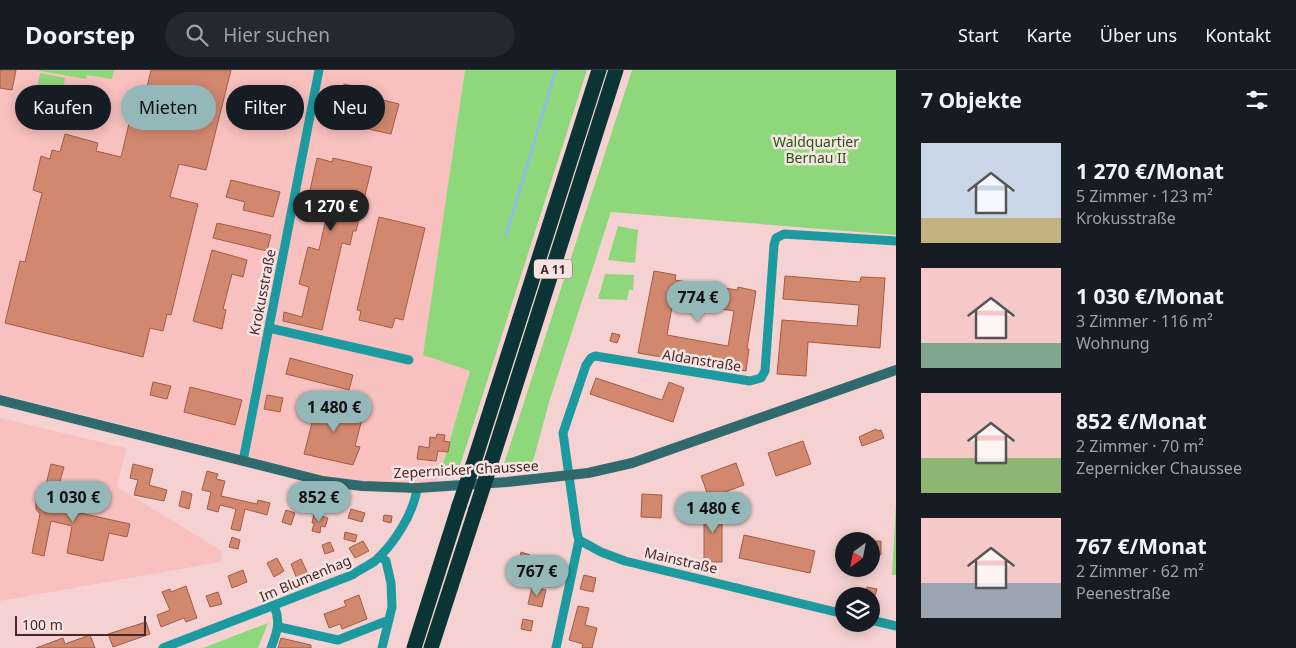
<!DOCTYPE html>
<html lang="de">
<meta charset="utf-8">
<style>
body{margin:0;font-family:"Noto Sans",sans-serif;background:#242831;color:#f1f3f6;height:100vh;display:flex;flex-direction:column;font-size:19px;white-space:nowrap}
*{box-sizing:border-box;margin:0}
p{font-size:16px;color:#9ea1a6}
.icon{flex:none;width:28px;height:28px;fill:none;stroke:currentColor;stroke-width:2;stroke-linecap:round;stroke-linejoin:round}
.map{position:relative;flex:1;overflow:hidden}
.details{display:flex;flex-direction:column;background:#171b24;width:400px}
.details>*{flex:none}
.top-card{position:absolute;left:15px;top:15px;width:475px;height:45px;display:flex;gap:10px}
.needle{width:32px;rotate:212deg}
.fabs{position:absolute;left:835px;top:462px;display:grid;gap:10px}
.fabs a{display:grid;place-items:center;width:45px;height:45px;border-radius:50%;background:#171b24;box-shadow:0 2px 12px #0003;font-size:25px}
.scale{position:absolute;left:15px;bottom:12px;width:131px;box-sizing:border-box;padding-left:5px;border:2px solid #472727;border-top:0;font-size:14px;line-height:18px;white-space:nowrap;color:#472727;-webkit-text-stroke:4px #f6e4e3;paint-order:stroke}
.price{position:absolute;translate:-50% -42px;padding:0 11px;border-radius:18px;background:#94b7ba;color:#111;font-size:16px;line-height:32px;filter:drop-shadow(0 1px 2px #0008)}
.price::after{content:'';position:absolute;left:50%;top:30px;width:15px;height:11px;margin-left:-8px;background:inherit;clip-path:polygon(0 0,100% 0,50% 100%)}
.price.on{background:#222;color:#fff}
ul{padding:0;list-style:none}
li{display:flex;align-items:center;gap:15px;height:125px;padding:0 25px}
li span{display:grid;place-items:center;flex:none;width:140px;height:100px;border-radius:0px;color:#555}
li>.icon{margin-inline-start:auto}
span .icon{width:60px;height:60px;fill:#fffc;stroke-width:1}
li b{font-size:21px}
h2{display:flex;justify-content:space-between;align-items:center;height:60px;padding:0 25px;font-size:21px}
.tag{padding:0 18px;border-radius:22px;background:#171b24;box-shadow:0 2px 12px #0003;font-size:18px;line-height:45px}
.tag.on{background:#94b7ba;color:#111}
header{display:flex;align-items:center;gap:30px;box-sizing:border-box;height:70px;padding:0 25px;background:#171b24;border-bottom:1px solid #363941}
header strong{font-size:24px}
nav{display:flex;gap:28px;margin-inline-start:auto;font-size:18px}
.search{width:350px;height:45px;background:#242831;display:flex;align-items:center;gap:12px;box-sizing:border-box;padding:0 18px;border-radius:28px;color:#9ea1a6;font-size:19px}
main{display:flex;flex:1;min-height:0}
.map>svg:first-child{display:block}
</style>
<header>
<strong>Doorstep</strong>
<div class="search"><svg class="icon" aria-label="search" viewBox="0 0 24 24"><circle cx="10" cy="10" r="6"/><path d="M15 15l6 6"/></svg>Hier suchen</div>
<nav><a>Start</a><a>Karte</a><a>Über uns</a><a>Kontakt</a></nav>
</header>
<main>
<div class="map">
<svg width="896" height="578" viewBox="0 0 896 578">
<rect width="100%" height="100%" fill="#f5d2d1"/>
<path fill="#f8c0bf" d="M0,0H465L423,285L470,301L437,412L399,414H366L298,402L248,386L0,324Z
M0,348L126,378L117,417L222,481L220,492L0,531Z"/>
<path fill="#8ed77b" d="M35,0H114L112,9L87,5L86,9Z
M465,0H587L457,405L439,407L470,301L423,285Z
M632,0H896V165L611,142L550,329L532,395L518,402L501,403Z
M40,3L65,8L58,52L32,48Z
M618,156L638,160L635,193L608,190Z
M605,204L634,205L633,220H629L627,230L598,229Z
M896,435V505H892Z
M268,553L258,578H203Z"/>
<g fill="none" stroke-linecap="round" stroke-linejoin="round">
<path stroke="#91b8f6" stroke-width="2.5" d="M506,165L556,0"/>
</g>
<path fill="#d2886f" stroke="#a25c45" fill-rule="evenodd" d="M0,0H16L12,20L0,18Z
M151,0H231L206,100L179,94L170,127L198,134L171,245L167,244L163,261L150,258L143,287L5,253L20,191L25,192L42,123L33,120L41,86L50,89L52,80L60,82L65,64L98,73L96,81L121,87L134,33L143,35Z
M344,14L377,21L375,28L399,34L391,64L355,56L343,47L339,36Z
M317,88L332,92L333,88L372,97L356,161H353L350,175L342,173L322,260L283,251L284,242L302,247L309,217L299,214L308,177L319,180L329,135L308,130Z
M231,110L280,122L273,147L243,140L245,132L226,127Z
M379,147L425,158L403,250L395,248L392,258L359,250L361,241L357,240Z
M217,153L271,165L267,181L213,168Z
M212,180L247,190L243,207L232,204L223,239L226,240L222,259L193,251Z
M654,201L676,205L675,210L737,220L738,217L756,221L747,279H749L746,301L638,283ZM673,231L734,241L728,276L667,265Z
M785,206L860,212L861,207L885,208L880,278L808,272L806,306L777,304L782,250L857,256L859,235L783,229Z
M612,263L620,265L617,273L610,271Z
M290,288L353,305L349,320L286,304Z
M596,308L662,330L669,312L684,318L673,352L590,324Z
M153,312L171,316L167,329L150,325Z
M190,317L242,330L235,355L184,342Z
M267,325L283,328L280,342L264,339Z
M318,330L360,341L359,344L363,345L355,376L360,377L353,395L304,384Z
M876,359L877,361L881,360L884,368L862,376L859,367Z
M437,364L445,365L444,371L450,372L448,382L438,381L436,391L417,389L419,376L429,378L430,367L436,368Z
M803,371L811,394L776,406L768,383Z
M736,393L744,415L709,428L701,406Z
M51,394L64,397L57,422L62,427V439L130,454L127,467L109,463L103,491L67,483L72,456L51,451L44,486L32,483L40,444L36,439V427L45,419Z
M133,394L153,399L149,415L167,420L164,431L134,425L138,410L130,408Z
M207,401L218,404L216,409L225,411L221,426L257,434L258,430L270,433L267,445L245,439L240,461L231,459L236,439L220,435L218,442L207,439L211,422L202,420Z
M182,421L192,424L189,439L179,436Z
M642,424L662,425L661,448L641,447Z
M704,436H722V492H704Z
M351,439L365,443L362,452L348,448Z
M286,440L295,443L291,455L282,452Z
M314,444L328,448L325,457L321,456L320,463L312,461L314,453H312Z
M384,445L392,446L391,453L383,451Z
M345,462L357,465L355,472L344,469Z
M855,464L869,465L868,471H854Z
M744,465L815,481L810,503L739,488Z
M232,467L240,470L238,479L229,477Z
M363,471L369,481L355,488L349,478Z
M871,471H881V485H871Z
M330,472L334,481L325,484L322,475Z
M521,482L530,485L527,498L518,495Z
M277,488L284,501L274,507L267,493Z
M301,489L308,504L297,509L291,494Z
M552,494L562,497L559,510L549,507Z
M243,500L247,512L232,518L228,506Z
M584,505L596,508L593,522L580,519Z
M186,516L197,548L186,552L184,548L161,557L157,545L170,540L162,522L170,519L171,522Z
M532,517L546,520L542,537L528,534Z
M867,517L877,519L875,526H865Z
M218,522L222,534L210,537L206,526Z
M359,525L367,549L342,559L340,554L329,558L324,544L346,536L344,531Z
M578,536L589,538L585,555L597,558L592,578H582L583,574L569,570Z
M523,549L533,551L531,561L521,559Z
M146,552L150,564L113,577L108,564Z
M90,565L95,578H36L63,568L65,574Z
M281,568L311,575V578H278Z"/>
<g fill="none" stroke-linecap="round" stroke-linejoin="round">
<path stroke="#1d9a9f" stroke-width="9" d="M269,258L409,290
M243,391L319,0
M380,486L386,491L391,513L392,537L382,578
M844,544L625,491L601,482L579,470L577,463L563,363L586,295L591,288L595,286L750,311L761,308L765,301L774,175L776,168L784,164L896,171
M871,550L896,556
M279,557L338,570L389,550
M163,578L352,505C359,500 368,496 375,491C394,474 414,443 417,418
M271,578C277,563 281,551 274,536
M556,578L579,470"/>
<path stroke="#306a6d" stroke-width="10" d="M0,330L323,411L362,416L417,418L507,412L588,403L632,393L896,300"/>
<path stroke="#0a3436" stroke-width="15" d="M473,395L599,0
M489,399L616,0
M414,578L459,436
M431,578L476,439"/>
<path stroke="#0a3436" stroke-width="15" d="M459,436L473,395
M476,439L489,399"/>
</g>
<g text-anchor="middle" dominant-baseline="central" stroke-width="5" stroke-linejoin="round" paint-order="stroke">
<rect fill="#f6e4e3" stroke="#7c605f" stroke-width="1" x="534" y="189.5" width="38" height="19" rx="4"/>
<g font-size="12" font-weight="bold" fill="#472727">
<text x="553" y="199">A 11</text>
</g>
<g font-size="14" fill="#225811" stroke="#f6e4e3">
<text x="816" y="71">Waldquartier<tspan x="816" dy="16">Bernau II</tspan></text>
</g>
<g font-size="14" fill="#472727" stroke="#f6e4e3">
<text transform="translate(262 222) rotate(-79)">Krokusstraße</text>
<text transform="translate(702 290) rotate(9)">Aldanstraße</text>
<text transform="translate(466 399) rotate(-3)">Zepernicker Chaussee</text>
<text transform="translate(681 490) rotate(13)">Mainstraße</text>
<text transform="translate(305 508) rotate(-23)">Im Blumenhag</text>
</g>
</g>
</svg>
<div class="fabs">
<a><svg class="needle" viewBox="-14 -14 28 28"><path d="M0-13l5 13h-10z" fill="#e53935"/><path d="M0 13l5-13h-10z" fill="#9ea1a6"/></svg></a>
<a><svg class="icon" aria-label="layers" viewBox="0 0 24 24"><path d="M12 4l9 5-9 5-9-5zM3 14l9 5 9-5"/></svg></a>
</div>
<div class="scale">100 m</div>
<b class="price on" style="left:331px;top:162px">1 270 €</b>
<b class="price" style="left:698px;top:253px">774 €</b>
<b class="price" style="left:334px;top:363px">1 480 €</b>
<b class="price" style="left:73px;top:453px">1 030 €</b>
<b class="price" style="left:319px;top:453px">852 €</b>
<b class="price" style="left:713px;top:464px">1 480 €</b>
<b class="price" style="left:537px;top:527px">767 €</b>
<div class="top-card">
<a class="tag">Kaufen</a>
<a class="tag on">Mieten</a>
<a class="tag">Filter</a>
<a class="tag">Neu</a>
</div>
</div>
<section class="details">
<h2>7 Objekte<svg class="icon" aria-label="filters" viewBox="0 0 24 24"><path d="M4 7h16M4 17h16"/><circle cx="9" cy="7" r="2"/><circle cx="15" cy="17" r="2"/></svg></h2>
<ul>
<li><span style="background:linear-gradient(#c9d6e8 75%,#c2b280 0)"><svg class="icon" aria-label="home" viewBox="0 0 24 24"><path d="M3 11l9-7 9 7M6 9v11h12V9"/></svg></span><div><b>1 270 €/Monat</b><p>5 Zimmer · 123 m²</p><p>Krokusstraße</p></div></li>
<li><span style="background:linear-gradient(#f6c9c9 75%,#7fa58c 0)"><svg class="icon" aria-label="home" viewBox="0 0 24 24"><path d="M3 11l9-7 9 7M6 9v11h12V9"/></svg></span><div><b>1 030 €/Monat</b><p>3 Zimmer · 116 m²</p><p>Wohnung</p></div></li>
<li><span style="background:linear-gradient(#f6c9c9 65%,#8fb573 0)"><svg class="icon" aria-label="home" viewBox="0 0 24 24"><path d="M3 11l9-7 9 7M6 9v11h12V9"/></svg></span><div><b>852 €/Monat</b><p>2 Zimmer · 70 m²</p><p>Zepernicker Chaussee</p></div></li>
<li><span style="background:linear-gradient(#f6c9c9 65%,#9aa5b1 0)"><svg class="icon" aria-label="home" viewBox="0 0 24 24"><path d="M3 11l9-7 9 7M6 9v11h12V9"/></svg></span><div><b>767 €/Monat</b><p>2 Zimmer · 62 m²</p><p>Peenestraße</p></div></li>
</ul>
</section>
</main>
